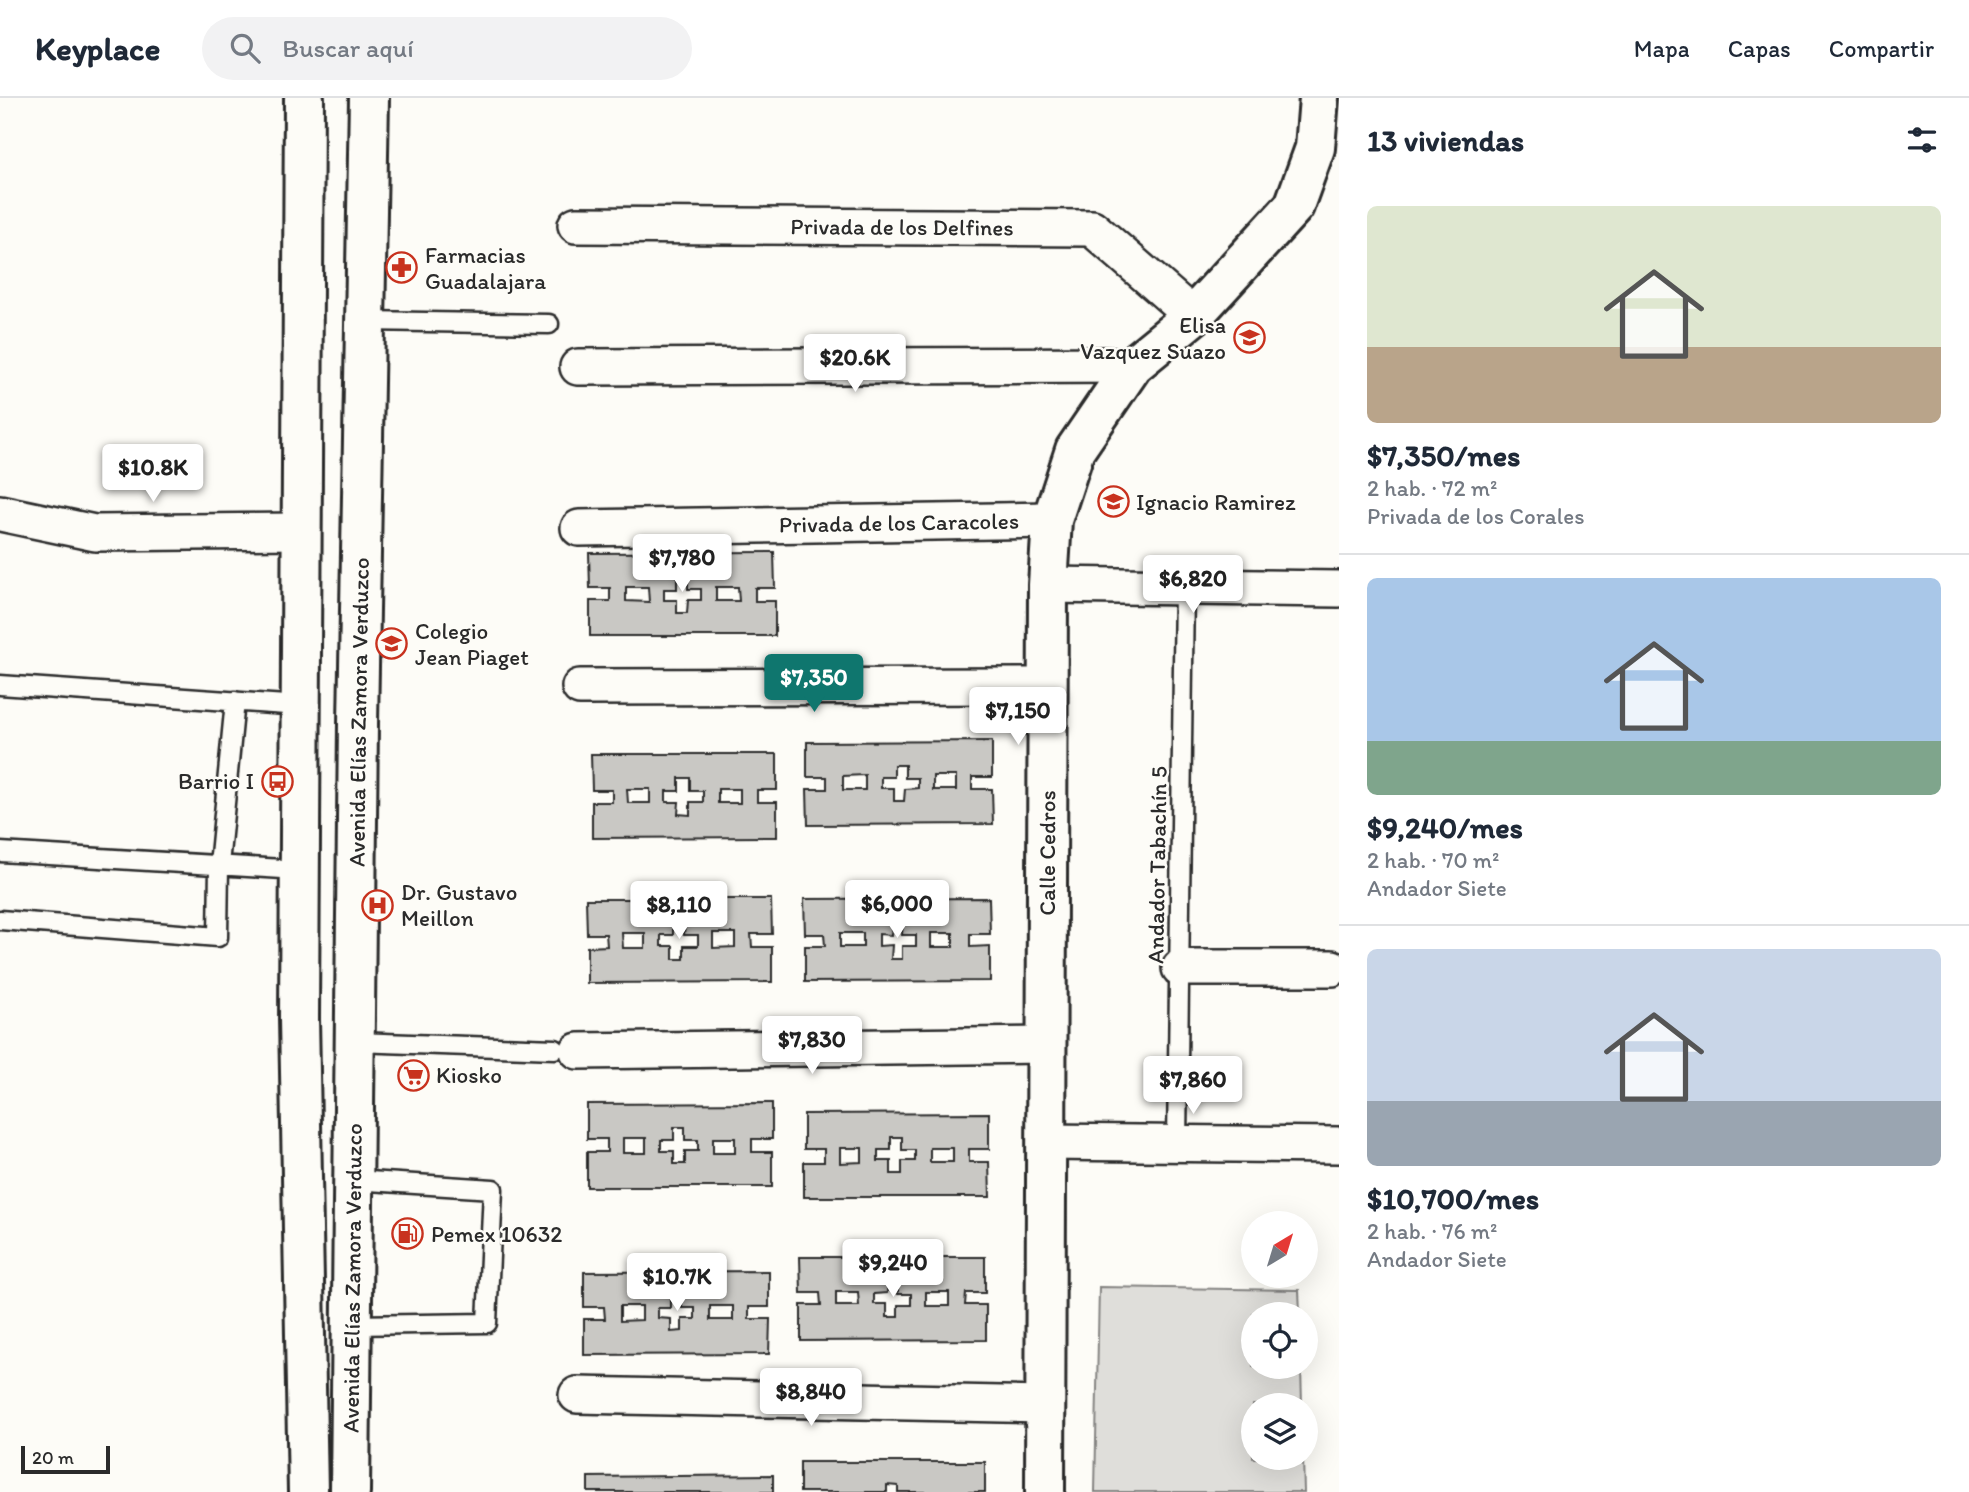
<!DOCTYPE html>
<html lang="es">
<meta charset="utf-8">
<style>
body{margin:0;font-family:Itim,sans-serif;background:#f2f2f3;color:#1f2937;height:100vh;display:flex;flex-direction:column;font-size:26px;white-space:nowrap}
*{box-sizing:border-box;margin:0}
p{font-size:23px;color:#747a83}
.icon{flex:none;width:38px;height:38px;fill:none;stroke:currentColor;stroke-width:2;stroke-linecap:round;stroke-linejoin:round}
.map{position:relative;flex:1;overflow:hidden}
.drawer{display:flex;flex-direction:column;background:#fff;width:630px}
.drawer>*{flex:none}
.needle{width:46px;rotate:38deg}
.buttons{position:absolute;left:1241px;top:1113px;display:grid;gap:14px}
.buttons a{display:grid;place-items:center;width:77px;height:77px;border-radius:50%;background:#fff;box-shadow:0 7px 28px #0002;font-size:35px}
.scale{position:absolute;left:21px;bottom:18px;width:89px;box-sizing:border-box;padding-left:7px;border:4px solid #2b2b2b;border-top:0;font-size:19px;line-height:24px;white-space:nowrap;color:#2b2b2b;-webkit-text-stroke:5px #fdfcf7;paint-order:stroke}
.price{position:absolute;translate:-50% -60px;padding:0 16px;border-radius:7px;background:#fff;color:#222;font-size:23px;line-height:46px;filter:drop-shadow(0 2px 4px #0008)}
.price::after{content:'';position:absolute;left:50%;top:42px;width:21px;height:16px;margin-left:-10px;background:inherit;clip-path:polygon(0 0,100% 0,50% 100%)}
.price.selected{background:#0f766e;color:#fff}
ul{padding:0;list-style:none}
li{display:grid;align-content:center;gap:14px;height:371px;padding:0 28px}
li+li{border-top:2px solid #e0e1e3}
li span{display:grid;place-items:center;height:217px;border-radius:10px;color:#555}
li>.icon{margin-inline-start:auto}
span .icon{width:126px;height:126px;fill:#fffc;stroke-width:1}
li b{font-size:30px}
h2{display:flex;justify-content:space-between;align-items:center;height:84px;padding:0 28px;font-size:30px}
header{display:flex;align-items:center;gap:42px;box-sizing:border-box;height:98px;padding:0 35px;background:#fff;border-bottom:2px solid #e0e1e3}
header strong{font-size:33px}
nav{display:flex;gap:38px;margin-inline-start:auto;font-size:24px}
.search{width:490px;height:63px;background:#f2f2f3;display:flex;align-items:center;gap:18px;box-sizing:border-box;padding:0 24px;border-radius:38px;color:#747a83;font-size:26px}
main{display:flex;flex:1;min-height:0}
.map>svg:first-child{display:block}
</style>
<header>
<strong>Keyplace</strong>
<div class="search"><svg class="icon" aria-label="search" viewBox="0 0 24 24"><circle cx="10" cy="10" r="6"/><path d="M15 15l6 6"/></svg>Buscar aquí</div>
<nav><a>Mapa</a><a>Capas</a><a>Compartir</a></nav>
</header>
<main>
<div class="map">
<svg width="1339" height="1394" viewBox="0 0 1339 1394">
<rect width="100%" height="100%" fill="#fdfcf7"/>
<filter id="ink" filterUnits="userSpaceOnUse"><feTurbulence type="fractalNoise" baseFrequency=".0143" numOctaves="2"/><feDisplacementMap in="SourceGraphic" scale="14" xChannelSelector="R" yChannelSelector="G"/><feConvolveMatrix kernelMatrix="1 2 1 2 8 2 1 2 1" color-interpolation-filters="sRGB"/></filter>
<g filter="url(#ink)">
<path fill="#dfdeda" stroke="#858482" stroke-width="2" d="M1099,1189L1299,1192L1300,1216H1253V1269H1301L1302,1307H1253V1360H1303L1304,1394H1095Z"/>
<path fill="#c9c8c4" stroke="#2b2b2b" stroke-width="2" fill-rule="evenodd" d="M774,454L775,490H755V503H775V538H590V503H610V490H590L589,455ZM677,478H688V491H701V502H688L687,515H677V502H664V491H677ZM626,489H648L649,504L626,503ZM716,489H738L739,503H716Z
M992,643V679H972V691H992L993,726L808,727L807,691H827V679H807V644ZM894,667H905V680H918V690L905,691L904,703H894V690H881V679H894ZM865,677V692H843V678ZM933,678H956V692H933Z
M591,656H777V692H757V704H777V739L592,740V704H612V692H592ZM679,680H690V693H703V704H690V717L678,716L679,704H666V693H679ZM627,691H650V705H628ZM718,691H740V705H718Z
M989,800L990,836H970V849L990,848V883L805,884V848H825L824,836H805L804,801ZM892,823L903,824L902,837H916V848H902V861H891L892,847L879,848V836L891,837ZM840,835H863V849H840ZM931,835H953V849H931Z
M586,801H771L772,836H751L752,849H772V884L587,885V849L607,848L606,836H587ZM673,824H685L684,837H698V848H684V861H673V848H661V837H673ZM622,835H645V850H623ZM713,835H735V849L713,850Z
M772,1005V1041H752V1054H772V1089H587V1054H607V1041H587V1006ZM674,1029H685V1042H698V1053H685V1066H674V1053H661V1042H674ZM623,1040H646V1055H623ZM713,1040H735V1055H713Z
M989,1015V1051H969V1064H989L990,1099H804V1064H824V1051H804V1016ZM891,1039H902V1052H915V1063H902V1076H891V1063H878V1052H891ZM840,1050H862V1064L840,1065ZM930,1050H953V1064H930Z
M800,1159H985V1195H966L965,1207H986V1242L801,1243V1207H821L820,1195H801ZM888,1182L898,1183V1196H911V1207H898V1219H887V1206H874V1196L887,1195ZM836,1194H858L859,1208H836ZM926,1194H949V1208H926Z
M769,1173V1209H749V1221H770L769,1256L584,1257V1221H605L604,1209H584V1174ZM671,1197H682V1210H695V1221H682V1233L671,1234V1221L658,1220V1210H671ZM620,1208H642V1222L620,1223ZM710,1208H733V1222H710Z
M800,1364H985V1394H898V1388L887,1387V1394H800Z
M773,1377V1394H588V1379Z"/>
<g fill="none" stroke-linecap="round" stroke-linejoin="round">
<defs>
<path id="lane" d="M365,223L549,226
M0,587L301,608
M0,754L299,772
M0,822L218,839L219,767L235,603
M355,944L555,951
M1177,1046L1184,489
M352,1227L487,1225L493,1091L353,1082"/>
<g id="street">
<path id="s1" d="M576,127L1092,130L1193,218"/>
<path d="M578,269L1133,267"/>
<path d="M0,415L95,435L302,433"/>
<path id="s2" d="M579,430L1052,422"/>
<path d="M1048,487L1339,491"/>
<path d="M580,589L1048,588"/>
<path d="M1180,870H1332"/>
<path d="M578,953L1046,947"/>
<path d="M1046,1044L1339,1047"/>
<path d="M577,1297L1045,1307"/>
</g>
<g id="secondary">
<path id="s3" d="M1045,1394L1048,487L1052,422L1075,352L1133,267L1193,218L1294,108L1315,50L1319,0"/>
</g>
<g id="primary">
<path d="M304,0L299,921L308,1394"/>
<path id="s4" d="M350,1394L358,626L369,0"/>
</g>
</defs>
<use href="#lane" stroke="#2b2b2b" stroke-width="23"/>
<use href="#street" stroke="#2b2b2b" stroke-width="40"/>
<use href="#secondary" stroke="#2b2b2b" stroke-width="44"/>
<use href="#primary" stroke="#2b2b2b" stroke-width="44"/>
<use href="#lane" stroke="#fdfcf7" stroke-width="18"/>
<use href="#street" stroke="#fdfcf7" stroke-width="35"/>
<use href="#secondary" stroke="#fdfcf7" stroke-width="38"/>
<use href="#primary" stroke="#fdfcf7" stroke-width="38"/>
</g>
</g>
<defs>
<symbol id="pharmacy-ring" viewBox="-11 -11 22 22"><circle r="9.5" fill="#fdfcf7" stroke="#c8321e" stroke-width="1.5"/><path d="M-2-6h4v4h4v4h-4v4h-4v-4h-4v-4h4Z" fill="#c8321e"/></symbol>
<symbol id="school-ring" viewBox="-11 -11 22 22"><circle r="9.5" fill="#fdfcf7" stroke="#c8321e" stroke-width="1.5"/><path d="M0-5L7-2L0 1L-7-2ZM-4 1L0 2.5L4 1V4Q0 6-4 4Z" fill="#c8321e"/></symbol>
<symbol id="bus-ring" viewBox="-11 -11 22 22"><circle r="9.5" fill="#fdfcf7" stroke="#c8321e" stroke-width="1.5"/><path d="M-5-6H5V4H4V6H2V4H-2V6H-4V4H-5ZM-3.5-4V0h7V-4ZM-3.5 1.2v1.5H-2V1.2ZM2 1.2v1.5H3.5V1.2Z" fill="#c8321e"/></symbol>
<symbol id="hospital-ring" viewBox="-11 -11 22 22"><circle r="9.5" fill="#fdfcf7" stroke="#c8321e" stroke-width="1.5"/><path d="M-5-5h3v3.5h4V-5h3V5h-3V1.5h-4V5h-3Z" fill="#c8321e"/></symbol>
<symbol id="supermarket-ring" viewBox="-11 -11 22 22"><circle r="9.5" fill="#fdfcf7" stroke="#c8321e" stroke-width="1.5"/><path d="M-6-5.5h2.5l.6 2H6L4.5 2H-2.5L-4.4-4H-6ZM-1.5 3.2a1.3 1.3 0 1 0 .1 0ZM3 3.2a1.3 1.3 0 1 0 .1 0Z" fill="#c8321e"/></symbol>
<symbol id="fuel-ring" viewBox="-11 -11 22 22"><circle r="9.5" fill="#fdfcf7" stroke="#c8321e" stroke-width="1.5"/><path d="M-5.5-6h7V0h2V4h1.3V-2.5L3-4.5l.8-.8L6-3V5H2.5V1h-1V6h-7ZM-4.2-4.7v3.2H.2V-4.7Z" fill="#c8321e"/></symbol>
</defs>
<g fill-rule="evenodd">
<use href="#pharmacy-ring" x="384" y="152" width="35" height="35"/>
<use href="#school-ring" x="1232" y="222" width="35" height="35"/>
<use href="#school-ring" x="1096" y="386" width="35" height="35"/>
<use href="#school-ring" x="374" y="528" width="35" height="35"/>
<use href="#bus-ring" x="260" y="666" width="35" height="35"/>
<use href="#hospital-ring" x="360" y="790" width="35" height="35"/>
<use href="#supermarket-ring" x="396" y="960" width="35" height="35"/>
<use href="#fuel-ring" x="390" y="1118" width="35" height="35"/>
</g>
<g text-anchor="middle" dominant-baseline="central" stroke-width="5" stroke-linejoin="round" paint-order="stroke">
<g font-size="23" fill="#2b2b2b" stroke="#fdfcf7">
<text stroke="none"><textPath href="#s1" startOffset="326">Privada de los Delfines</textPath></text>
<text stroke="none"><textPath href="#s2" startOffset="320">Privada de los Caracoles</textPath></text>
<text stroke="none"><textPath href="#s4" startOffset="780">Avenida Elías Zamora Verduzco</textPath></text>
<text stroke="none"><textPath href="#s3" startOffset="639">Calle Cedros</textPath></text>
<text transform="translate(1157 767) rotate(-89)">Andador Tabachín 5</text>
<text stroke="none"><textPath href="#s4" startOffset="214">Avenida Elías Zamora Verduzco</textPath></text>
</g>
<g font-size="23" fill="#2b2b2b" stroke="#fdfcf7" text-anchor="start">
<text x="425" y="157">Farmacias<tspan x="425" dy="26">Guadalajara</tspan></text>
<text x="1226" y="227" text-anchor="end">Elisa<tspan x="1226" dy="26">Vazquez Suazo</tspan></text>
<text x="1136" y="404">Ignacio Ramirez</text>
<text x="415" y="533">Colegio<tspan x="415" dy="26">Jean Piaget</tspan></text>
<text x="254" y="683" text-anchor="end">Barrio I</text>
<text x="401" y="794">Dr. Gustavo<tspan x="401" dy="26">Meillon</tspan></text>
<text x="436" y="977">Kiosko</text>
<text x="431" y="1136">Pemex 10632</text>
</g>
</g>
</svg>
<div class="buttons">
<a><svg class="needle" viewBox="-14 -14 28 28"><path d="M0-13l5 13h-10z" fill="#e53935"/><path d="M0 13l5-13h-10z" fill="#747a83"/></svg></a>
<a><svg class="icon" aria-label="locate" viewBox="0 0 24 24"><circle cx="12" cy="12" r="6"/><path d="M12 2v4M12 18v4M2 12h4M18 12h4"/></svg></a>
<a><svg class="icon" aria-label="layers" viewBox="0 0 24 24"><path d="M12 4l9 5-9 5-9-5zM3 14l9 5 9-5"/></svg></a>
</div>
<div class="scale">20 m</div>
<b class="price" style="left:855px;top:296px">$20.6K</b>
<b class="price" style="left:153px;top:406px">$10.8K</b>
<b class="price" style="left:682px;top:496px">$7,780</b>
<b class="price" style="left:1193px;top:517px">$6,820</b>
<b class="price selected" style="left:814px;top:616px">$7,350</b>
<b class="price" style="left:1018px;top:649px">$7,150</b>
<b class="price" style="left:897px;top:842px">$6,000</b>
<b class="price" style="left:679px;top:843px">$8,110</b>
<b class="price" style="left:812px;top:978px">$7,830</b>
<b class="price" style="left:1193px;top:1018px">$7,860</b>
<b class="price" style="left:893px;top:1201px">$9,240</b>
<b class="price" style="left:677px;top:1215px">$10.7K</b>
<b class="price" style="left:811px;top:1330px">$8,840</b>
</div>
<section class="drawer">
<h2>13 viviendas<svg class="icon" aria-label="filters" viewBox="0 0 24 24"><path d="M4 7h16M4 17h16"/><circle cx="9" cy="7" r="2"/><circle cx="15" cy="17" r="2"/></svg></h2>
<ul>
<li><span style="background:linear-gradient(#dfe7d0 65%,#b9a48a 0)"><svg class="icon" aria-label="home" viewBox="0 0 24 24"><path d="M3 11l9-7 9 7M6 9v11h12V9"/></svg></span><div><b>$7,350/mes</b><p>2 hab. · 72 m²</p><p>Privada de los Corales</p></div></li>
<li><span style="background:linear-gradient(#a9c7e8 75%,#7fa58c 0)"><svg class="icon" aria-label="home" viewBox="0 0 24 24"><path d="M3 11l9-7 9 7M6 9v11h12V9"/></svg></span><div><b>$9,240/mes</b><p>2 hab. · 70 m²</p><p>Andador Siete</p></div></li>
<li><span style="background:linear-gradient(#c9d6e8 70%,#9aa5b1 0)"><svg class="icon" aria-label="home" viewBox="0 0 24 24"><path d="M3 11l9-7 9 7M6 9v11h12V9"/></svg></span><div><b>$10,700/mes</b><p>2 hab. · 76 m²</p><p>Andador Siete</p></div></li>
</ul>
</section>
</main>
